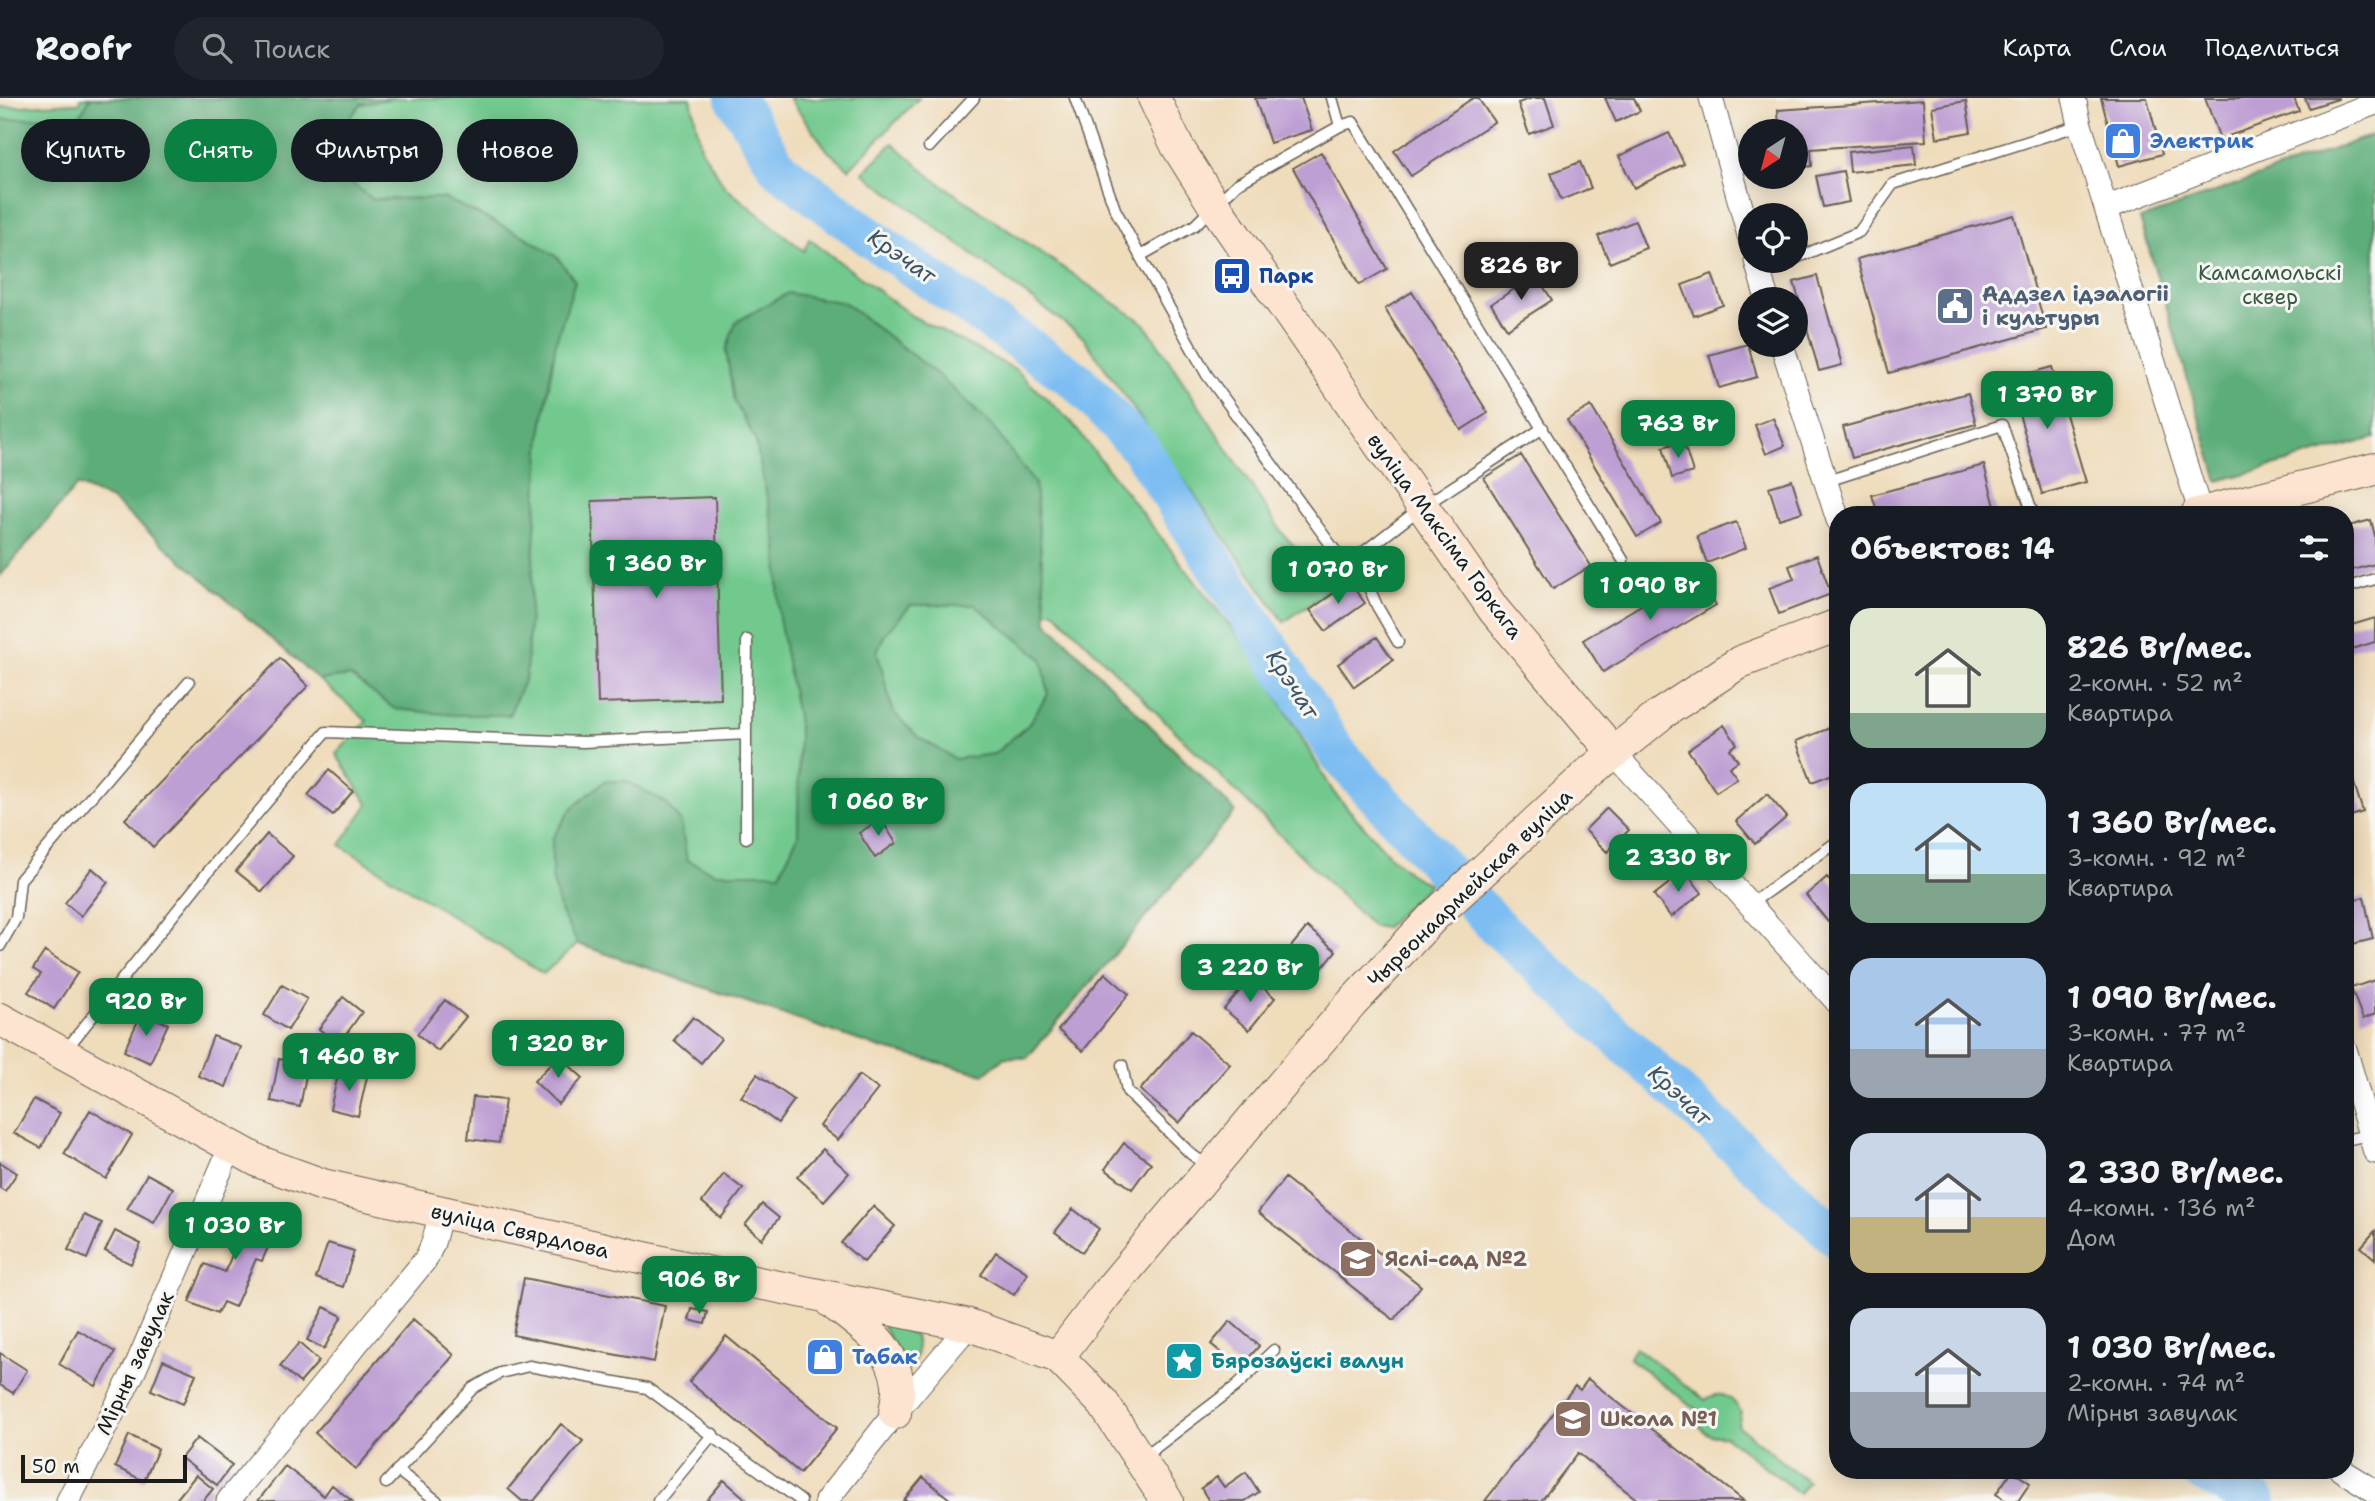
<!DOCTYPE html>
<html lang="ru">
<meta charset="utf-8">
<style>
body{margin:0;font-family:"Shantell Sans",sans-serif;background:#20242c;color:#f1f3f6;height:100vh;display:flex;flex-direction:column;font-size:26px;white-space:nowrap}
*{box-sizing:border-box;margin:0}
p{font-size:23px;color:#9ea1a6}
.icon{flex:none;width:38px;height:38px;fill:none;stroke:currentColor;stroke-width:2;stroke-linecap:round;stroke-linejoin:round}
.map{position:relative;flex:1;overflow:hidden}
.details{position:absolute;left:1829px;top:408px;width:525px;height:973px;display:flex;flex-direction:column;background:#171b24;border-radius:28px;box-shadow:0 4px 18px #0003}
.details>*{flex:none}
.banner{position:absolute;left:21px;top:21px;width:665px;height:63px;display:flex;gap:14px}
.needle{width:46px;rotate:216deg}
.tools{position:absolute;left:1738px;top:21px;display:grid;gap:14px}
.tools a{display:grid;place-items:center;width:70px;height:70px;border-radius:50%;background:#171b24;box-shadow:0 4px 18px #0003;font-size:35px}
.scale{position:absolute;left:21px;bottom:18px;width:166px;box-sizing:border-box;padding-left:7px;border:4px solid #1c1c1c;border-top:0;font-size:19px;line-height:24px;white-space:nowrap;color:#1c1c1c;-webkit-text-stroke:5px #f6f6f2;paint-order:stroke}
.price{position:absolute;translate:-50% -60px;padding:0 16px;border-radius:14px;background:#0b8043;color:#fff;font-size:23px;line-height:46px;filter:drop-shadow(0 2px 4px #0008)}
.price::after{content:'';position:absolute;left:50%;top:42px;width:21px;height:16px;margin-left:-10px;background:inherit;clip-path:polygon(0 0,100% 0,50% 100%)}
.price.current{background:#222;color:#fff}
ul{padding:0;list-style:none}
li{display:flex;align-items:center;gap:21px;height:175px;padding:0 21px}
li span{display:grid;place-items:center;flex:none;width:196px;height:140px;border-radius:21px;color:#555}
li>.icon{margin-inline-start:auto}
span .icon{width:84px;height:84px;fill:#fffc;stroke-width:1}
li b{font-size:30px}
h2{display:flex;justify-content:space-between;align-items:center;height:84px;padding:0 21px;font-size:30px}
.pill{padding:0 24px;border-radius:32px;background:#171b24;box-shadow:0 4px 18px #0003;font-size:24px;line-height:63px}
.pill.current{background:#0b8043;color:#fff}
header{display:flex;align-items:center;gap:42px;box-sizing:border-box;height:98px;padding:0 35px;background:#171b24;border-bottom:2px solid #363941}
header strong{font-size:33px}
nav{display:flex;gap:38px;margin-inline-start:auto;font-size:24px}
.search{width:490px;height:63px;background:#20242c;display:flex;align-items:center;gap:18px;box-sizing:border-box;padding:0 24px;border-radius:38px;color:#9ea1a6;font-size:26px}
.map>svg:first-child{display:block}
</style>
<header>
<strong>Roofr</strong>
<div class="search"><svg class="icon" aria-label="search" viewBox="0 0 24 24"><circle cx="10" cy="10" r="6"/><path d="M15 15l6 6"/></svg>Поиск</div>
<nav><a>Карта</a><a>Слои</a><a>Поделиться</a></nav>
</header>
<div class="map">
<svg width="2375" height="1403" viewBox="0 0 2375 1403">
<rect width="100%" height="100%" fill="#f6f6f2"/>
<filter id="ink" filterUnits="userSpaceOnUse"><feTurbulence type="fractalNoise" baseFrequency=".0143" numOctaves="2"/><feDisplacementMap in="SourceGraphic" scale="14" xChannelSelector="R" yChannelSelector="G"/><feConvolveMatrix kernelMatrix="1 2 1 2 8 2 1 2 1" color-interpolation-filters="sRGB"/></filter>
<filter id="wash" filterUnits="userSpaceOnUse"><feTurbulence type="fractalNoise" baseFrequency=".00686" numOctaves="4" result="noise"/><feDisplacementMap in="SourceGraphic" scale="28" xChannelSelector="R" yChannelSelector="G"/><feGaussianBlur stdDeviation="1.57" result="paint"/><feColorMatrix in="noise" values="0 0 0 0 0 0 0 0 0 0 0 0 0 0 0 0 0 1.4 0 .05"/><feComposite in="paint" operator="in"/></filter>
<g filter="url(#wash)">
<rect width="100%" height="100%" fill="#efdcbb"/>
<path fill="#72c98e" stroke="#477255" stroke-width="2" d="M80,0H691L701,50L725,89L804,153L809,141L912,218L1015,271L1071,324L1255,560L1334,695L1391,759L1414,779L1429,786L1385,830L1372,828L1054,513H1046L1047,524L1235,713L1027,960L1005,959L984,976L881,950L578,846L543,876L340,747L368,706L336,656L367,623L112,402L77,387L0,478V9L80,5Z
M789,0H919L849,71L828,53Z
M893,45L932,80L1145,226L1283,436C1305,461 1317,470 1350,477L1284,524L1083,239L863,75Z
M888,1222L915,1238C918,1252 918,1259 909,1271L883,1229Z
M1635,1249L1705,1302C1720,1291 1732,1298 1741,1314L1738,1328L1808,1384L1799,1395L1725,1338C1708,1340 1695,1331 1697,1312L1629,1260Z"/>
<path fill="#5dad79" stroke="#3c644a" stroke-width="2" fill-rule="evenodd" d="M90,0H396L361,6L335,38L339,75L372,101L444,100L524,138L557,159L575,183L556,244L541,337L526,578L509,617H454L395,611L350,578L319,582L112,402L77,387L0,478V22L80,17Z
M2375,36V340L2218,383L2140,121Z
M788,195L845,205L938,277L992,328L1035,386L1047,524L1235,713L1027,960L1005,959L984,976L881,950L578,846L561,815L552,779V741L571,711L605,683H627L666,705L681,724L687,762L715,775H780L798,737L799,630L779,520L777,447L755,341L734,303L726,252L736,224ZM911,507H975L1042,561L1048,596L1028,627L994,656L955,661L918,639L893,614L877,553L885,536Z"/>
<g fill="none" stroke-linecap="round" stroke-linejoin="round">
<path stroke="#7dbdf2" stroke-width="40" d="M735,0L779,71L875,143L1077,283L1140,350L1338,656L1495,827L1838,1141
M2199,1372L2256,1403"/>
</g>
<g id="blocks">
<path fill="#be9fd3" d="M1255,0H1301L1312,32L1270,45Z
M1473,0H1478L1494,24L1411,78L1394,53Z
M1532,0H1545L1554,27L1529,36L1518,5Z
M1605,0H1634L1640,13L1616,24Z
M2101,0H2147L2162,56L2119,68Z
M2205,0H2294L2299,13L2220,41Z
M2305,0H2338V1L2309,10Z
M1923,2L1926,43L1811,51L1812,68L1796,70V33H1779L1778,12Z
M1966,3L1971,34L1937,40L1932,9Z
M1669,35L1684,66L1634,90L1619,58Z
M1914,47L1916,67L1850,74L1848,54Z
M1321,54L1387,171L1359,187L1293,70Z
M1580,64L1591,90L1561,102L1551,75Z
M1843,73L1849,104L1823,109L1816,78Z
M2014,117L2046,231L1889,275L1857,161Z
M1635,123L1646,150L1610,165L1598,138Z
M1712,176L1723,207L1694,218L1682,187Z
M1536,177L1552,202L1507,231L1491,206Z
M1817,178L1842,267L1819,273L1794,184Z
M1412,194L1488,315L1461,332L1385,211Z
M1748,246L1757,279L1719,290L1709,257Z
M2052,269L2086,384L2042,396L2009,281Z
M1968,295L1976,326L1852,360L1843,329Z
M1591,308L1661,425L1637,439L1567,322Z
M1773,320L1785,348L1766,356L1755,327Z
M1683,343L1693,374L1672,380L1663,349Z
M1521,357L1591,468L1553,491L1484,380Z
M1984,367L1997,416H1878L1872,397Z
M1792,382L1802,414L1779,421L1769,389Z
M715,399L721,601L598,605L592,403Z
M2371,422L2375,438V466L2345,474V429Z
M1736,424L1746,450L1707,465L1697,438Z
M1817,457L1831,496L1779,516L1769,490L1794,481L1789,468Z
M1696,474L1716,507L1603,574L1583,542Z
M1349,484L1365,505L1326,533L1310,512Z
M2375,520V544L2345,553V529Z
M1377,539L1393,562L1354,589L1338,566Z
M280,560L308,588L153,749L125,721Z
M1724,627L1737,646L1730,651L1738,663L1729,669L1737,680L1716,694L1688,652Z
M1838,627V674L1812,684L1796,643Z
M329,672L353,693L333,717L308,697Z
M2353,682L2363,714L2345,720V685Z
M1767,696L1787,719L1755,746L1736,723Z
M1607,710L1629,732L1607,754L1585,732Z
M881,721L896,745L875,760L859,735Z
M267,736L293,758L262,794L236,773Z
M92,770L108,784L81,818L65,805Z
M1685,773L1702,795L1671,819L1654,797Z
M1827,779L1838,792V816L1828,824L1806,797Z
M2364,799L2373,841L2345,848V804Z
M1307,829L1336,853L1310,885L1281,861Z
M45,853L78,874L54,911L28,894L41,876L33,871Z
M1105,875L1129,896L1083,953L1058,932Z
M1251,880L1275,900L1249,932L1224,911Z
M2375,882V916L2363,921L2351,890Z
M282,887L307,901L288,932L264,917Z
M343,899L362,914L339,946L319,931Z
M445,902L466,919L438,953L417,936Z
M142,914L168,926L150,965L124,953Z
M693,919L721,941L701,965L674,942Z
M1191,933L1230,966L1179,1025L1140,992Z
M213,938L241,949L226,989L198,978Z
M559,958L583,980L558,1006L534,983Z
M279,961L308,967L300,1009L271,1003Z
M339,973L367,979L358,1018L330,1011Z
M757,976L794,1002L778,1025L741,999Z
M859,977L878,991L838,1042L820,1028Z
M473,999L505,1002L499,1045L468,1041Z
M34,1001L60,1015L41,1050L14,1035Z
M90,1012L132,1037L106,1081L64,1056Z
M1124,1045L1151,1065L1132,1091L1105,1071Z
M823,1051L849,1075L824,1103L797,1079Z
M0,1064L17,1075L5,1093L0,1090Z
M147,1076L173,1090L154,1125L127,1111Z
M724,1076L743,1091L721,1120L702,1104Z
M1285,1080L1421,1188L1394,1222L1258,1114Z
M762,1106L779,1120L762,1141L745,1127Z
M873,1108L895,1128L864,1164L841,1145Z
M237,1109L278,1127L262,1163L256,1161L235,1209L223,1204L217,1216L189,1204L205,1166L225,1174L234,1152L222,1147Z
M1073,1111L1099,1131L1082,1154L1055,1134Z
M84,1117L102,1125L87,1161L68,1152Z
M115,1133L141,1146L131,1166L105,1153Z
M2375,1133V1161L2361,1149Z
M328,1145L354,1153L343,1189L316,1180Z
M996,1154L1028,1175L1014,1197L981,1177Z
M524,1180L665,1208L654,1264L513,1237Z
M324,1209L342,1218L324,1251L307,1242Z
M692,1211L708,1214L705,1226L689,1222Z
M413,1221L454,1257L356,1371L315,1335Z
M1230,1223L1259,1248L1240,1270L1211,1246Z
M78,1232L115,1254L96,1288L59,1266Z
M726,1238L837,1330L800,1375L689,1284Z
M299,1245L319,1263L300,1285L280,1268Z
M0,1255L27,1272L13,1295L0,1287Z
M163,1262L196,1276L183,1306L151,1292Z
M1588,1281L1744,1403H1639L1578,1355L1541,1403H1485L1575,1288L1580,1292Z
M561,1326L583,1343L534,1403H522L508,1391Z
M129,1337L158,1351L144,1383L115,1369Z
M197,1340L232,1367L217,1387L181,1360Z
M285,1368L324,1398L332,1387L352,1403H258Z
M2012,1373L2030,1385L2018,1403H2006L1996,1396Z
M1246,1374L1259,1394L1245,1403H1209L1201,1390L1217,1379L1224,1389Z
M196,1377L213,1391L203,1403H175Z
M923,1379L952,1403H903Z
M724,1382L748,1403H706Z"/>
</g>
</g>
<g filter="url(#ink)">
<use href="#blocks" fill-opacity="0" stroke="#665f54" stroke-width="2"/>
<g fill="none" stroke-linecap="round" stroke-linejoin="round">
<defs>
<path id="lane" d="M1075,0L1115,111L1140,158L1195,127L1237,86L1340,28
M1332,0L1340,28L1353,24L1623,462
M929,49L974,0
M1140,158L1207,277L1339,458L1356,460L1422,409L1543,330
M1796,160L1859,134L1893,86L2080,27
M1759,174L1788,163
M1824,384L2002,327L2033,416
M1356,460L1377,508L1398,544
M2345,490L2375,481
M746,636V740
M1750,806L1838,743
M0,848L16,820L20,782L189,584
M64,954L207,775L326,634L583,644L746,636L747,542
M1122,967L1127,993L1191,1056L1209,1069
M2345,1042L2373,1036
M1142,1360L1235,1289L1274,1252
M397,1372L437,1403
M386,1385L473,1290L500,1275L529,1268L647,1290L801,1403
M658,1403L713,1336"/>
<path id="street" d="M1711,0L1750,141
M2074,0L2080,27L2201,416
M2106,110L2375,5
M1756,163L1767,201
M1782,247L1838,422
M1614,655L1838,905
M2345,951L2375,1054
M2341,1372L2375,1393
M68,1403L135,1271L231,1048
M228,1403L426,1161L433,1145L441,1115
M826,1403L895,1315L969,1227"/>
<path id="secondary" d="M1154,0L1177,48L1214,107L1494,512L1614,655
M2197,416L2375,371
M0,921L260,1064L323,1087L724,1178L969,1227L1058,1259L1103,1305L1167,1403
M831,1204C860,1226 894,1247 898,1287C899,1296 896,1306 895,1315
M1058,1259L1106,1196L1255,1018L1352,905L1433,819L1589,675L1661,616L1740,564L1838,527"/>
</defs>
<use href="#lane" stroke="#665f54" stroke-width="13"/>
<use href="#street" stroke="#665f54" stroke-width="25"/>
<use href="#secondary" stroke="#665f54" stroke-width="34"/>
<use href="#lane" stroke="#fff" stroke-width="10"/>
<use href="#street" stroke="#fff" stroke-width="23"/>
<use href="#secondary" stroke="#fde4d0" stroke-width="32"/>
</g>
</g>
<defs>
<symbol id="shop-square" viewBox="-11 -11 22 22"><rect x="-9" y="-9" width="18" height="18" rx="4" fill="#3f7fe0" stroke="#f6f6f2"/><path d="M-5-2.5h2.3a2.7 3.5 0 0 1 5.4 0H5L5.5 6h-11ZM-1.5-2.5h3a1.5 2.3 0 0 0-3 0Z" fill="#fff"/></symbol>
<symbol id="bus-square" viewBox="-11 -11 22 22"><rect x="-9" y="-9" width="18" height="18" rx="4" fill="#1a4fb4" stroke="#f6f6f2"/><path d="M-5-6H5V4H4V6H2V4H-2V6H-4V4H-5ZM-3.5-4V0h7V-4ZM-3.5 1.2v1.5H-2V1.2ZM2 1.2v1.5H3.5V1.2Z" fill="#fff"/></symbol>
<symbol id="civic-square" viewBox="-11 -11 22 22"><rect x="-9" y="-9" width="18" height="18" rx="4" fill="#5c6f8a" stroke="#f6f6f2"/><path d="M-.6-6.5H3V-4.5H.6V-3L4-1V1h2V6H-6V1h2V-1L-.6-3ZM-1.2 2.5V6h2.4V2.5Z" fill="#fff"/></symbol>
<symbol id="school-square" viewBox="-11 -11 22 22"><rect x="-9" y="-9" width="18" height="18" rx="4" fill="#8d6e63" stroke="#f6f6f2"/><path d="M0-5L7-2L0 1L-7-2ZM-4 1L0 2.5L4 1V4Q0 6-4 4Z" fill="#fff"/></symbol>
<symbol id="sight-square" viewBox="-11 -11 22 22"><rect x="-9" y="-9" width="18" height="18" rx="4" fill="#0f9aa8" stroke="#f6f6f2"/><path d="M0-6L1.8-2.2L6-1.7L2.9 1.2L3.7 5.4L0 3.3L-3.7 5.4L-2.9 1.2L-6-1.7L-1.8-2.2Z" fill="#fff"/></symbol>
</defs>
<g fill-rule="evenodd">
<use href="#shop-square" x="2101" y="21" width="44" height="44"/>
<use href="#bus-square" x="1210" y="156" width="44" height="44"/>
<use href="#civic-square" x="1933" y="186" width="44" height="44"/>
<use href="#school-square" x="1336" y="1139" width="44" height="44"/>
<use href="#shop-square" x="803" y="1237" width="44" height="44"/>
<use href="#sight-square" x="1162" y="1241" width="44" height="44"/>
<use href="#school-square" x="1551" y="1299" width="44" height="44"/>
</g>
<g text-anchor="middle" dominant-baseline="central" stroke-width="6" stroke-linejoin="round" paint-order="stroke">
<g font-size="21" font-weight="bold" fill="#366cbe" stroke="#f6f6f2" text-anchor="start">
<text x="2150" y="43">Электрик</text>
<text x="852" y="1259">Табак</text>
</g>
<g font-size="21" fill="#3a5944" stroke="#f6f6f2">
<text x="2270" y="175">Камсамольскі<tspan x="2270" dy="24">сквер</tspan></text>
</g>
<g font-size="21" font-weight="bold" fill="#164399" stroke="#f6f6f2" text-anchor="start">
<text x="1259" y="178">Парк</text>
</g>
<g font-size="21" font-weight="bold" fill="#4e5e75" stroke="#f6f6f2" text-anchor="start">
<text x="1982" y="196">Аддзел ідэалогіі<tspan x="1982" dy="24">і культуры</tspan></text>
</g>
<g font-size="21" fill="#1c1c1c" stroke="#f6f6f2">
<text transform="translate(1445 438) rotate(54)">вуліца Максіма Горкага</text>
<text transform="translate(1470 790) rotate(-44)">Чырвонаармейская вуліца</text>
<text transform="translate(520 1133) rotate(13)">вуліца Свярдлова</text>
<text transform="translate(135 1265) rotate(-65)">Мірны завулак</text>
</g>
<g font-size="21" font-weight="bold" fill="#785e54" stroke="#f6f6f2" text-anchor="start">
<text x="1385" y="1161">Яслі-сад №2</text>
<text x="1600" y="1321">Школа №1</text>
</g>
<g font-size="21" font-weight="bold" fill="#0d838f" stroke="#f6f6f2" text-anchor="start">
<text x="1211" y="1263">Бярозаўскі валун</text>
</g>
<g font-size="23" font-style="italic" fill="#3e5467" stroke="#f6f6f2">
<text transform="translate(902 158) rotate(35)">Крэчат</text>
<text transform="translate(1293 586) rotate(57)">Крэчат</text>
<text transform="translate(1680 997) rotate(43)">Крэчат</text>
</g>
</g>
</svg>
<div class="tools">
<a><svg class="needle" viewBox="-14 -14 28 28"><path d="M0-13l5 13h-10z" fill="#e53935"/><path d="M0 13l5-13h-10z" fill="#9ea1a6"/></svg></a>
<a><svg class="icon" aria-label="locate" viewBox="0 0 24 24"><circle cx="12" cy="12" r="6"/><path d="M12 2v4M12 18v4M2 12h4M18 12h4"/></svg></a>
<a><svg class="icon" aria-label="layers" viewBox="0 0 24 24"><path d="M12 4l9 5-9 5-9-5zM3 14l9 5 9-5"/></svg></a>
</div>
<div class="scale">50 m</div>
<b class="price current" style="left:1521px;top:204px">826 Br</b>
<b class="price" style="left:2047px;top:333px">1 370 Br</b>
<b class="price" style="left:1678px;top:362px">763 Br</b>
<b class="price" style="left:656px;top:502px">1 360 Br</b>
<b class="price" style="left:1338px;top:508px">1 070 Br</b>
<b class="price" style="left:1650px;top:524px">1 090 Br</b>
<b class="price" style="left:878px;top:740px">1 060 Br</b>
<b class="price" style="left:1678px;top:796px">2 330 Br</b>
<b class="price" style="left:1250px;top:906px">3 220 Br</b>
<b class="price" style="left:146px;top:940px">920 Br</b>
<b class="price" style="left:558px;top:982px">1 320 Br</b>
<b class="price" style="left:349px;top:995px">1 460 Br</b>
<b class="price" style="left:235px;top:1164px">1 030 Br</b>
<b class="price" style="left:699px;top:1218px">906 Br</b>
<div class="banner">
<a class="pill">Купить</a>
<a class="pill current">Снять</a>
<a class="pill">Фильтры</a>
<a class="pill">Новое</a>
</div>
<section class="details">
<h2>Объектов: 14<svg class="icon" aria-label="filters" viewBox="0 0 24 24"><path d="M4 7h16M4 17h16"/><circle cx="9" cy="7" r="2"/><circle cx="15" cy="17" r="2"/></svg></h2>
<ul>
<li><span style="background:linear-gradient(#dfe7d0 75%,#7fa58c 0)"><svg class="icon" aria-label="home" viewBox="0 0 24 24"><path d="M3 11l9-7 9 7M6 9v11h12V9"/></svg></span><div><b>826 Br/мес.</b><p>2-комн. · 52 m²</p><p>Квартира</p></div></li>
<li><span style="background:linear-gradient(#bfe0f5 65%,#7fa58c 0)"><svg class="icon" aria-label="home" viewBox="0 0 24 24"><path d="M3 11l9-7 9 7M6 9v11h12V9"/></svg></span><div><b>1 360 Br/мес.</b><p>3-комн. · 92 m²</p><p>Квартира</p></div></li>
<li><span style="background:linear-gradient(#a9c7e8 65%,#9aa5b1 0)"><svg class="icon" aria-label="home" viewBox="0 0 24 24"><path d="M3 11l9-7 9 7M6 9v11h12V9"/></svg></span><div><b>1 090 Br/мес.</b><p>3-комн. · 77 m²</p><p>Квартира</p></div></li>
<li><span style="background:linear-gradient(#c9d6e8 60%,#c2b280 0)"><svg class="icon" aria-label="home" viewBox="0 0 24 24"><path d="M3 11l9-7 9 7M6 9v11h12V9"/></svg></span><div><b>2 330 Br/мес.</b><p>4-комн. · 136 m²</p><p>Дом</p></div></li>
<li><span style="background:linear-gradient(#c9d6e8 60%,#9aa5b1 0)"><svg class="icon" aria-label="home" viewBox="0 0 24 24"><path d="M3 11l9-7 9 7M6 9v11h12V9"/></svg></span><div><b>1 030 Br/мес.</b><p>2-комн. · 74 m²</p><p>Мірны завулак</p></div></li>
</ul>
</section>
</div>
